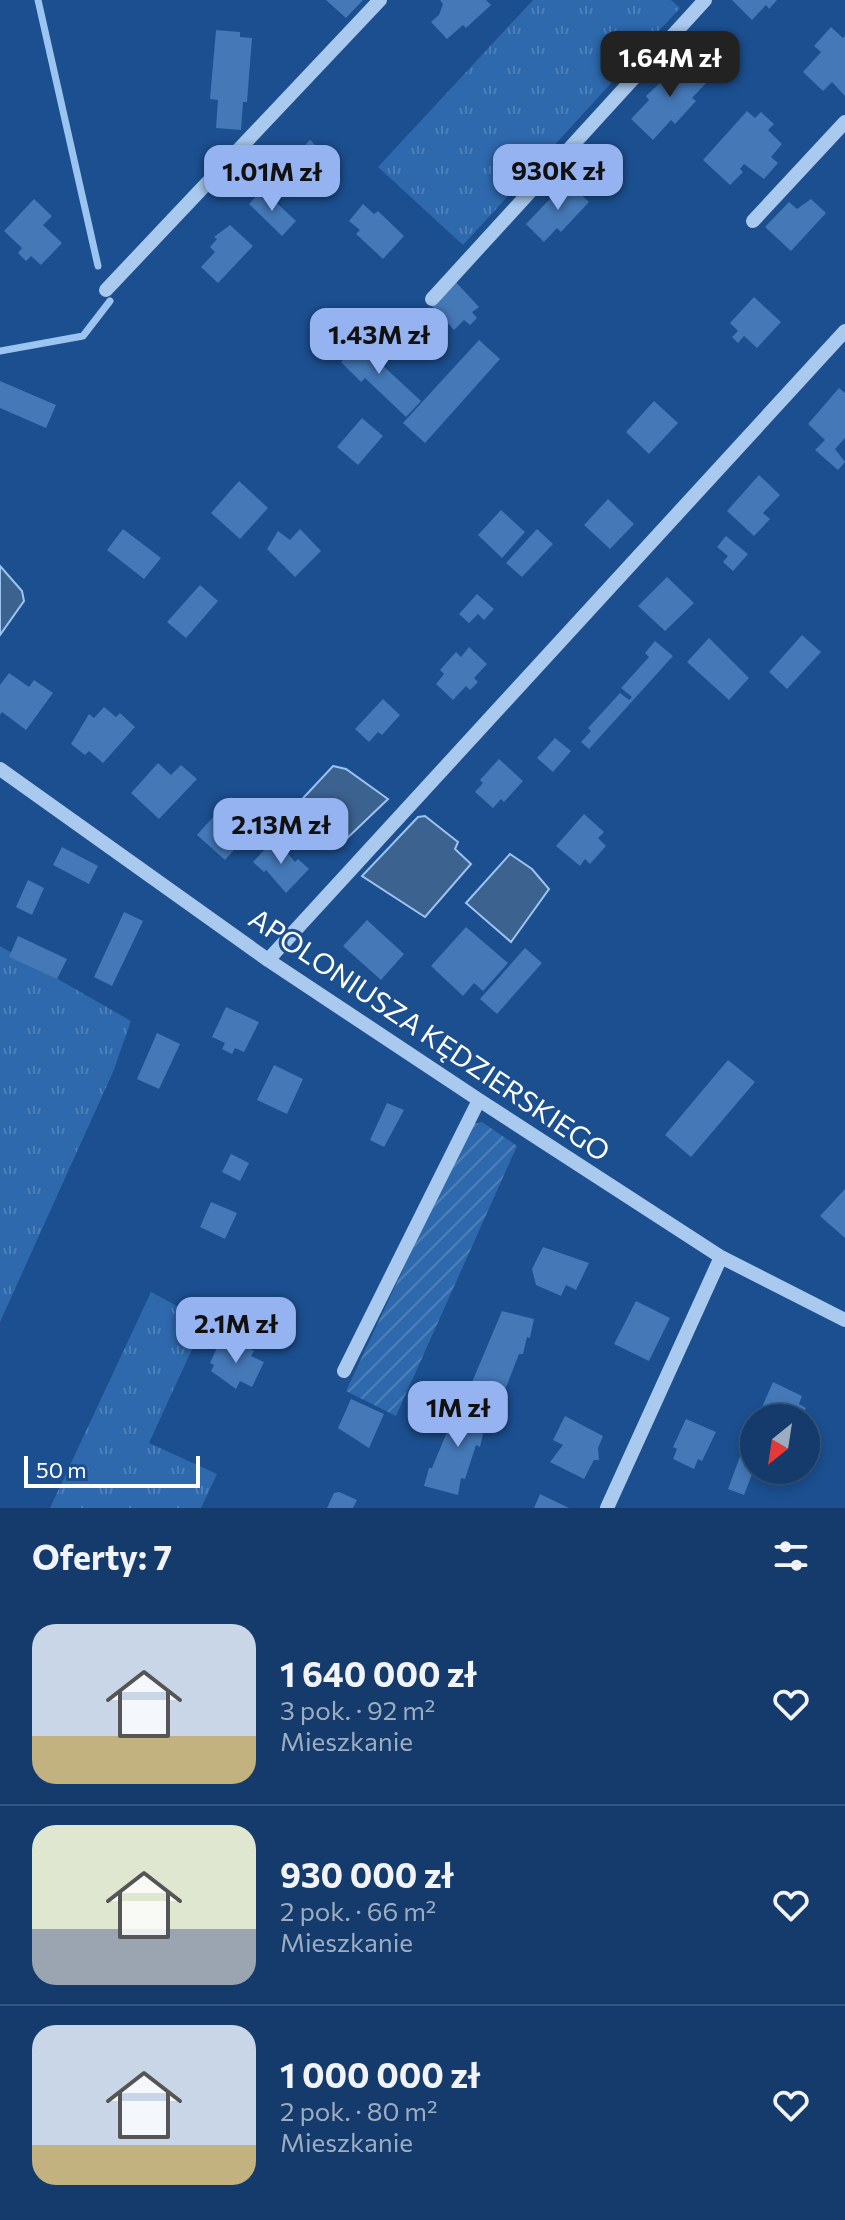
<!DOCTYPE html>
<html lang="pl">
<meta charset="utf-8">
<style>
body{margin:0;font-family:Commissioner,sans-serif;background:#1d4271;color:#f1f3f6;height:100vh;display:flex;flex-direction:column;font-size:30px;white-space:nowrap}
*{box-sizing:border-box;margin:0}
p{font-size:26px;color:#9dadc1}
.icon{flex:none;width:44px;height:44px;fill:none;stroke:currentColor;stroke-width:2;stroke-linecap:round;stroke-linejoin:round}
.map{position:relative;height:1508px;overflow:hidden}
.details{display:flex;flex-direction:column;background:#143b6b;flex:1}
.details>*{flex:none}
.needle{width:52px;rotate:210deg}
.fabs{position:absolute;left:740px;top:1404px;display:grid;gap:16px}
.fabs a{display:grid;place-items:center;width:80px;height:80px;border-radius:50%;background:#143b6b;box-shadow:0 4px 12px #0003,0 0 0 2px #33557e;font-size:40px}
.scale{position:absolute;left:24px;bottom:20px;width:176px;box-sizing:border-box;padding-left:8px;border:4px solid #fff;border-top:0;font-size:22px;line-height:28px;white-space:nowrap;color:#fff;-webkit-text-stroke:6px #1b4f8f;paint-order:stroke}
.price{position:absolute;translate:-50% -68px;padding:0 18px;border-radius:16px;background:#95b2f1;color:#111;font-size:26px;line-height:52px;filter:drop-shadow(0 2px 4px #0008)}
.price::after{content:'';position:absolute;left:50%;top:48px;width:24px;height:18px;margin-left:-12px;background:inherit;clip-path:polygon(0 0,100% 0,50% 100%)}
.price.current{background:#222;color:#fff}
ul{padding:0;list-style:none}
li{display:flex;align-items:center;gap:24px;height:200px;padding:0 32px}
li+li{border-top:2px solid #33557e}
li span{display:grid;place-items:center;flex:none;width:224px;height:160px;border-radius:24px;color:#555}
li>.icon{margin-inline-start:auto}
span .icon{width:96px;height:96px;fill:#fffc;stroke-width:1}
li b{font-size:34px}
h2{display:flex;justify-content:space-between;align-items:center;height:96px;padding:0 32px;font-size:34px}
.map>svg:first-child{display:block}
</style>
<div class="map">
<svg width="845" height="1508" viewBox="0 0 845 1508">
<defs>
<pattern id="grass-tufts" width="24" height="20" patternUnits="userSpaceOnUse" patternTransform="scale(2)"><rect width="24" height="20" fill="#2e69ad"/><path d="M3 7l-1-3M5 7V3M7 7l1-3M15 17l-1-3M17 17v-4M19 17l1-3" fill="none" stroke="#4d80b9"/></pattern>
<pattern id="garden-furrows" width="10" height="10" patternUnits="userSpaceOnUse" patternTransform="scale(2)"><rect width="10" height="10" fill="#2e69ad"/><path d="M-1 1l2-2M0 10L10 0M9 11l2-2" fill="none" stroke="#4d80b9"/></pattern>
</defs>
<rect width="100%" height="100%" fill="#1b4f8f"/>
<path fill="url(#grass-tufts)" d="M533,0H671L680,8L463,245L378,167Z
M0,946L131,1021L113,1072L0,1322Z
M151,1292L205,1321L149,1443L217,1474L201,1508H50Z"/>
<path fill="url(#garden-furrows)" d="M482,1122L517,1146L396,1416L346,1391L465,1137L473,1124Z"/>
<path fill="#3c6290" stroke="#9cc4f0" stroke-width="2" d="M0,566L22,591L24,601L0,635Z
M333,766L346,769L388,799L339,846L293,809Z
M425,816L458,842L455,849L471,864L425,917L362,876L418,817Z
M510,854L532,869L549,889L511,942L466,903Z"/>
<g fill="none" stroke-linecap="round" stroke-linejoin="round">
<path stroke="#9cc4f0" stroke-width="7" d="M38,0L98,266
M0,351L83,336L110,301"/>
</g>
<path fill="#4478b7" d="M326,0H363L346,18Z
M440,0H486L491,5L466,28L463,25L447,39L431,22L439,15L443,4Z
M732,0H777L769,9L766,5L752,20Z
M831,27L843,38L845,36V96L832,82L823,91L803,72L821,52L814,46Z
M216,30L240,32V37L252,38L247,102H243L241,130L216,128L218,100L210,99Z
M681,58L703,74L707,82L692,98L696,101L675,124L671,120L653,140L631,119L649,100L646,96L672,72L670,69Z
M747,111L755,118L761,112L774,124L768,130L782,144L771,157L778,163L764,179L744,164L740,169L743,172L730,185L703,160Z
M310,140L337,166L327,177L332,182L322,193L289,161Z
M567,181L589,202L561,232L557,228L544,242L526,224Z
M262,189L296,221L282,236L249,204Z
M34,199L52,216L43,225L62,243L41,265L31,256L26,261L18,253L22,248L4,231Z
M811,199L826,213L791,251L765,227L789,202L797,209Z
M363,204L374,214L378,211L404,236L383,259L356,234L360,230L349,221Z
M230,225L253,246L218,283L201,267L215,252L210,247L217,239L214,237Z
M454,280L479,307L472,312L477,318L470,325L464,320L454,330L429,303Z
M754,297L781,322L757,348L744,336L738,343L732,337L738,331L730,323Z
M365,336L386,355L379,362L421,401L406,417L365,378L361,382L341,362Z
M479,340L500,359L425,443L403,423Z
M0,381L56,405L46,428L0,408Z
M839,388L845,393V438L835,449L845,462L838,470L815,450L825,440L808,424Z
M654,401L678,423L649,454L626,432Z
M362,418L383,436L358,465L337,447Z
M759,475L780,495L763,513L770,519L754,536L727,511Z
M239,481L268,508L240,539L211,513Z
M608,499L634,524L610,549L584,525Z
M501,510L525,532L502,558L478,535Z
M123,529L161,558L144,579L107,550Z
M300,529L321,551L295,577L267,549L278,531L290,540Z
M537,529L553,544L522,577L506,563Z
M726,536L748,554L733,571L723,562L728,556L717,547Z
M667,577L694,603L665,631L638,606Z
M200,585L218,601L186,638L167,622Z
M477,594L494,609L484,620L478,614L469,623L459,614Z
M802,635L821,652L787,689L769,672Z
M709,638L749,678L729,700L687,662Z
M655,641L673,656L589,749L581,742L591,731L588,728L620,693L629,700L632,697L621,688L649,657L645,653Z
M469,647L487,664L474,678L478,682L470,690L466,686L453,700L436,684L444,674L440,670L456,652L461,657Z
M9,673L29,687L34,680L53,693L26,730L2,712L0,715V685Z
M383,699L400,715L382,735L378,732L369,742L355,729Z
M104,707L116,717L120,713L135,727L103,763L89,751L85,755L71,744L89,714L94,718Z
M555,738L571,751L553,772L537,758Z
M499,759L523,781L504,802L501,799L493,808L475,792L483,783L480,780Z
M158,763L171,775L181,765L197,779L159,819L131,793Z
M231,797L259,822L225,860L197,835Z
M584,814L604,832L598,838L606,846L590,864L585,859L580,866L556,846Z
M275,838L295,862L298,859L309,869L286,893L266,870L264,872L253,862Z
M62,847L98,866L89,884L53,865Z
M28,880L44,888L32,915L16,907Z
M124,912L143,921L112,986L94,977Z
M367,920L404,954L381,980L343,946Z
M466,927L508,963L483,991L474,983L463,996L431,966Z
M18,936L67,959L57,979L9,957Z
M525,948L542,963L497,1014L480,999Z
M226,1007L259,1022L244,1052L235,1048L232,1054L222,1049L225,1043L212,1037Z
M157,1033L180,1044L159,1089L137,1079Z
M728,1060L755,1082L691,1157L665,1135Z
M274,1065L303,1079L287,1114L257,1100Z
M387,1103L404,1110L384,1147L370,1140Z
M231,1154L249,1163L240,1181L222,1172Z
M845,1189V1238L820,1216Z
M211,1202L237,1213L225,1239L200,1227Z
M543,1247L589,1263L576,1290L566,1285L561,1296L536,1285L532,1269Z
M636,1301L670,1318L649,1361L614,1344Z
M502,1311L534,1319L530,1338L527,1337L523,1354H519L500,1403L467,1394Z
M235,1341L254,1351L251,1356L264,1362L252,1387L240,1381L236,1389L211,1371L214,1365L210,1363L219,1343L231,1349Z
M773,1382L802,1396L799,1404L806,1408L801,1418H783L762,1407Z
M351,1399L384,1414L369,1448L338,1428Z
M459,1403L492,1412L488,1430L484,1429L480,1447L476,1445L465,1479L461,1478L458,1495L424,1486L429,1468H432Z
M565,1416L603,1436L598,1448L599,1460H594L584,1479L550,1462L563,1445L553,1440Z
M686,1419L716,1432L702,1461L698,1459L694,1469L673,1459L677,1449L673,1447Z
M742,1451L754,1456V1469L744,1495L728,1489Z
M339,1492L357,1500L353,1508H327L334,1493Z
M540,1494L569,1508H534Z"/>
<g fill="none" stroke-linecap="round" stroke-linejoin="round">
<path stroke="#a9c9ee" stroke-width="14" d="M753,221L845,122
M106,290L380,0
M432,299L705,0
M0,769L268,960L479,1100L721,1257L845,1320
M268,960L845,331
M344,1371L479,1100
M607,1508L721,1257"/>
</g>
<g text-anchor="middle" dominant-baseline="central" stroke-width="6" stroke-linejoin="round" paint-order="stroke">
<g font-size="28" fill="#fff" stroke="#1b4f8f">
<text transform="translate(430 1034) rotate(34)">APOLONIUSZA KĘDZIERSKIEGO</text>
</g>
</g>
</svg>
<div class="fabs">
<a><svg class="needle" viewBox="-14 -14 28 28"><path d="M0-13l5 13h-10z" fill="#e53935"/><path d="M0 13l5-13h-10z" fill="#9dadc1"/></svg></a>
</div>
<div class="scale">50 m</div>
<b class="price current" style="left:670px;top:99px">1.64M zł</b>
<b class="price" style="left:558px;top:212px">930K zł</b>
<b class="price" style="left:272px;top:213px">1.01M zł</b>
<b class="price" style="left:379px;top:376px">1.43M zł</b>
<b class="price" style="left:281px;top:866px">2.13M zł</b>
<b class="price" style="left:236px;top:1365px">2.1M zł</b>
<b class="price" style="left:458px;top:1449px">1M zł</b>
</div>
<section class="details">
<h2>Oferty: 7<svg class="icon" aria-label="filters" viewBox="0 0 24 24"><path d="M4 7h16M4 17h16"/><circle cx="9" cy="7" r="2"/><circle cx="15" cy="17" r="2"/></svg></h2>
<ul>
<li><span style="background:linear-gradient(#c9d6e8 70%,#c2b280 0)"><svg class="icon" aria-label="home" viewBox="0 0 24 24"><path d="M3 11l9-7 9 7M6 9v11h12V9"/></svg></span><div><b>1 640 000 zł</b><p>3 pok. · 92 m²</p><p>Mieszkanie</p></div><svg class="icon" aria-label="heart" viewBox="0 0 24 24"><path d="M12 20l-8-8c-3-5 5-10 8-4 3-6 11-1 8 4z"/></svg></li>
<li><span style="background:linear-gradient(#dfe7d0 65%,#9aa5b1 0)"><svg class="icon" aria-label="home" viewBox="0 0 24 24"><path d="M3 11l9-7 9 7M6 9v11h12V9"/></svg></span><div><b>930 000 zł</b><p>2 pok. · 66 m²</p><p>Mieszkanie</p></div><svg class="icon" aria-label="heart" viewBox="0 0 24 24"><path d="M12 20l-8-8c-3-5 5-10 8-4 3-6 11-1 8 4z"/></svg></li>
<li><span style="background:linear-gradient(#c9d6e8 75%,#c2b280 0)"><svg class="icon" aria-label="home" viewBox="0 0 24 24"><path d="M3 11l9-7 9 7M6 9v11h12V9"/></svg></span><div><b>1 000 000 zł</b><p>2 pok. · 80 m²</p><p>Mieszkanie</p></div><svg class="icon" aria-label="heart" viewBox="0 0 24 24"><path d="M12 20l-8-8c-3-5 5-10 8-4 3-6 11-1 8 4z"/></svg></li>
</ul>
</section>
